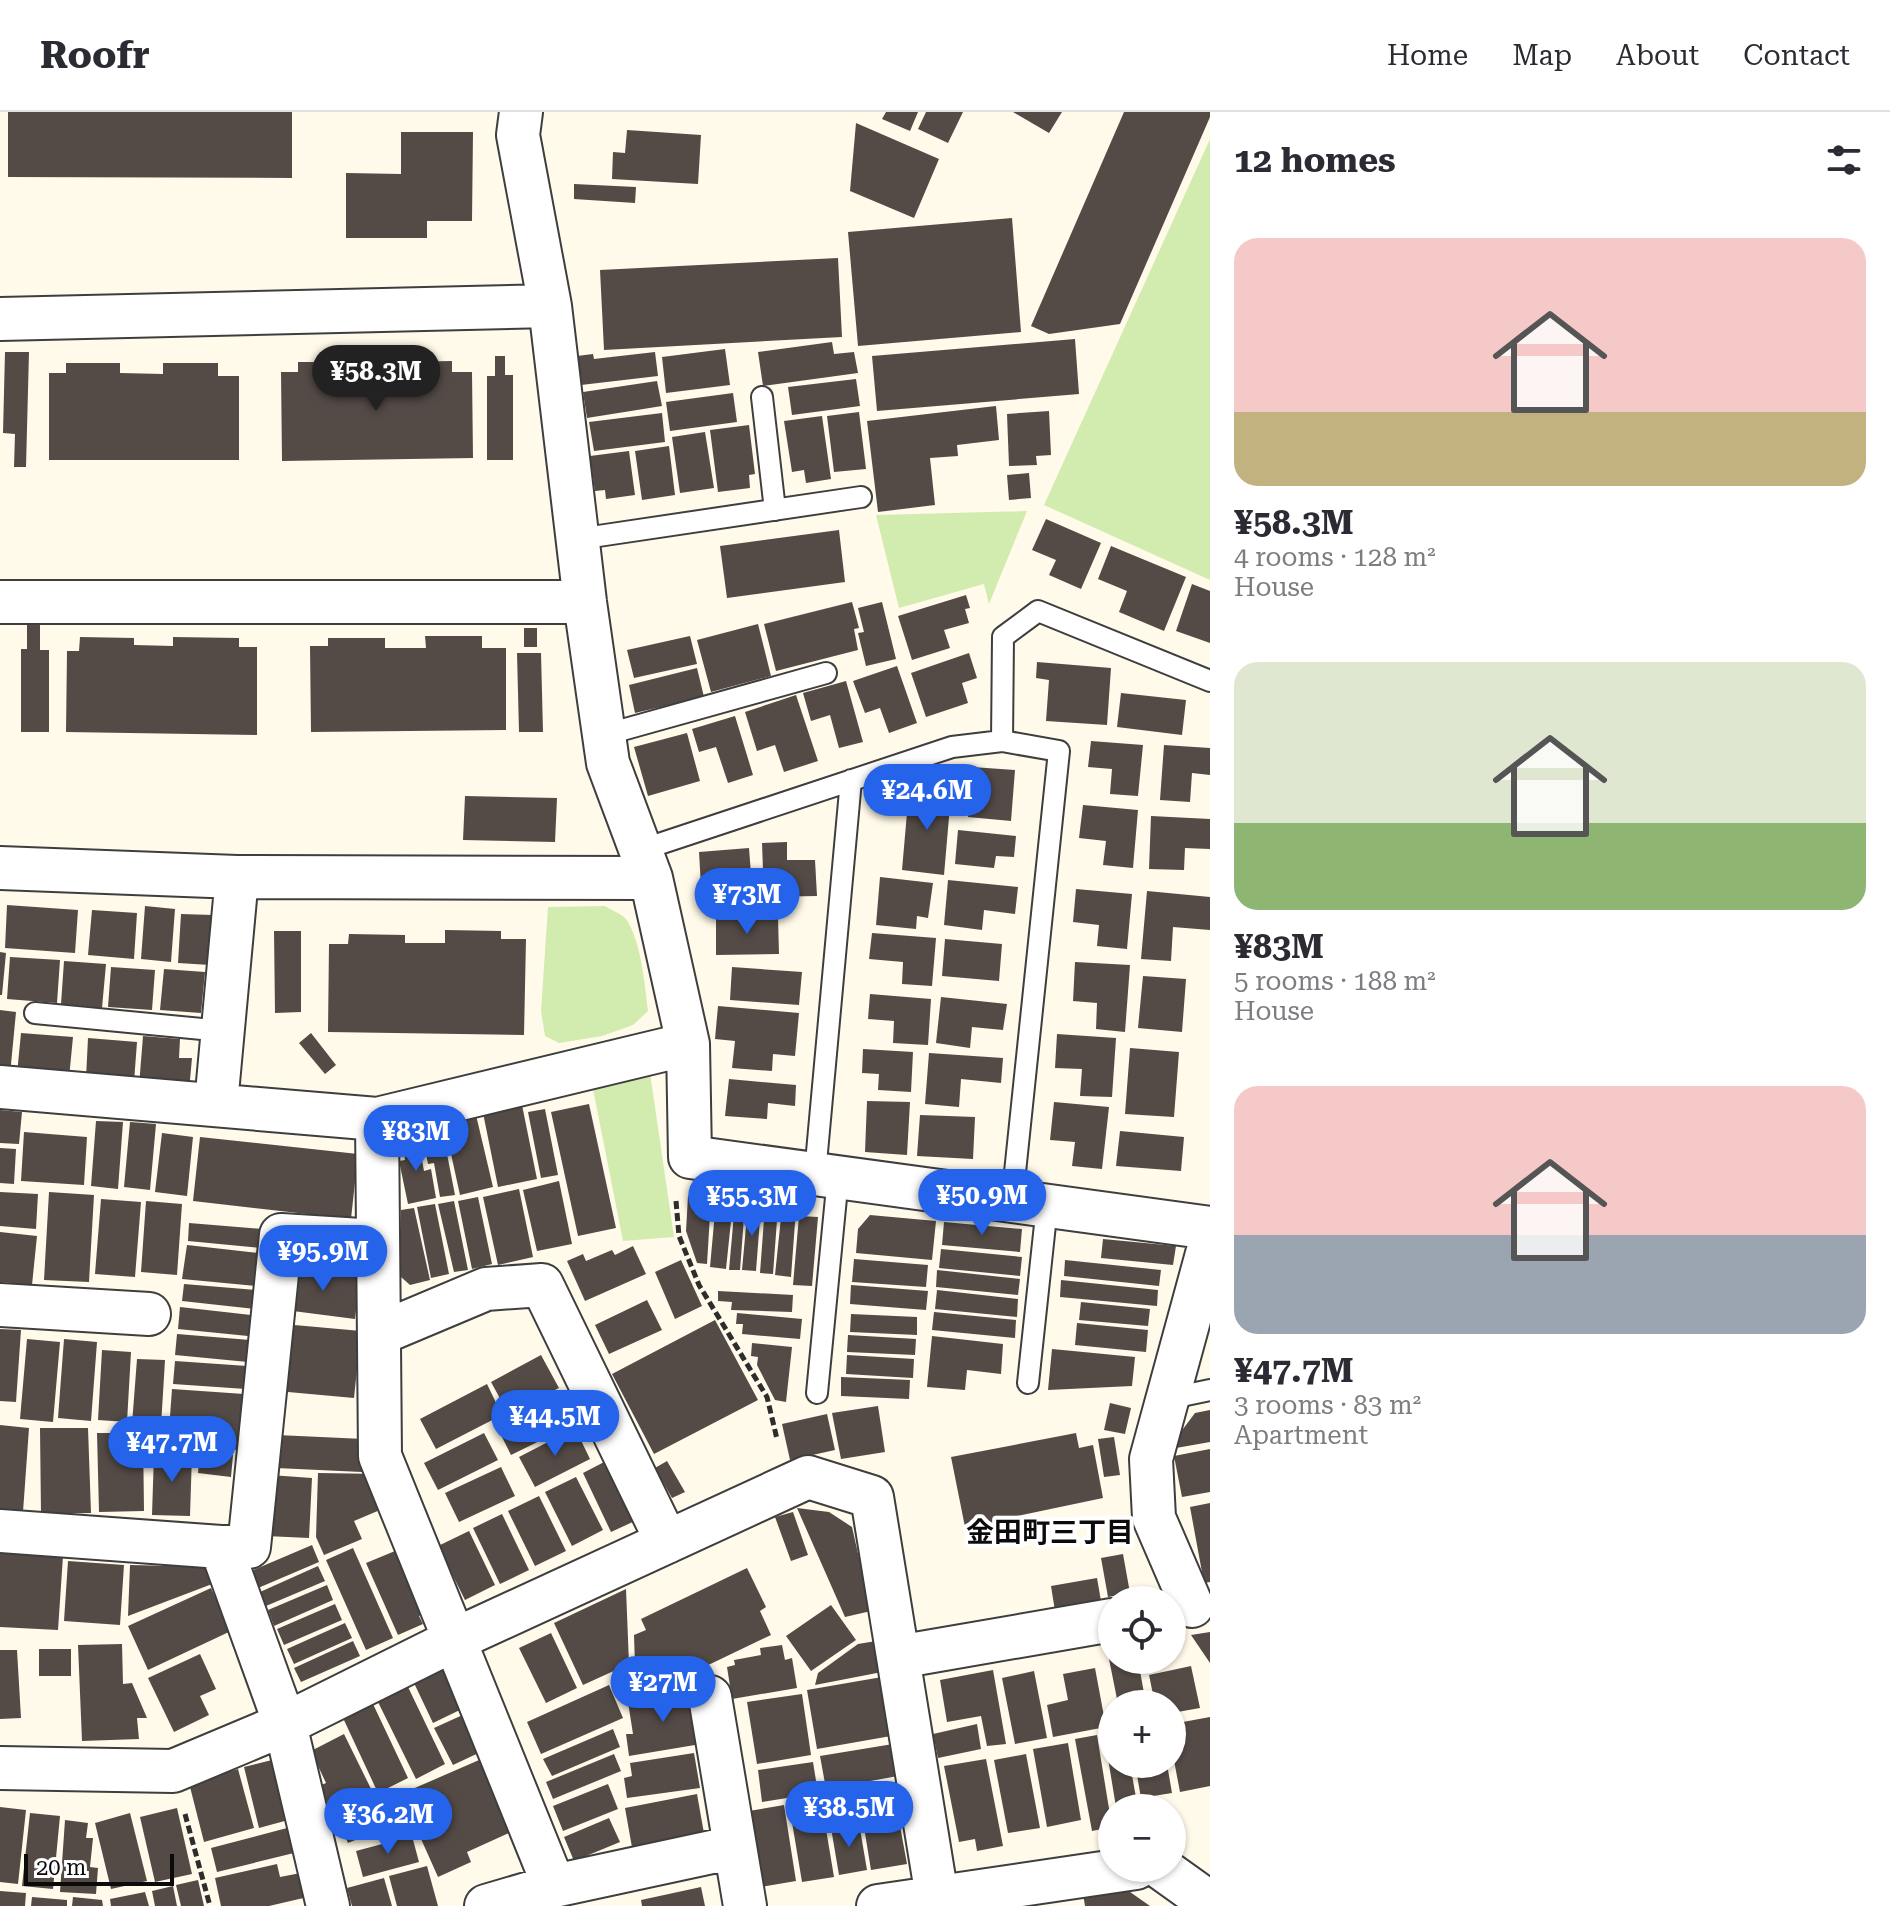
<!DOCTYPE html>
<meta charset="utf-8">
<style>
body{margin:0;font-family:"Roboto Serif","Noto Sans JP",serif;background:#f7f7f7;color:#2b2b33;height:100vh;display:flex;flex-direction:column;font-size:30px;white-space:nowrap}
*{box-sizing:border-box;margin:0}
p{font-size:26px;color:#7c7c81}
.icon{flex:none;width:44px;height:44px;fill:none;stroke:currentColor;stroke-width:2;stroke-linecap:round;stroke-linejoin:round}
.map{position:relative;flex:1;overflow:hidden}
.panel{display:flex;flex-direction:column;background:#fff;width:680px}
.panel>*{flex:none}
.buttons{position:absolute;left:1098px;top:1474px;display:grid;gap:16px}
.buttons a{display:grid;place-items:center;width:88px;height:88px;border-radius:50%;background:#fff;box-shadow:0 2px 6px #0004;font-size:40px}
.scale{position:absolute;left:24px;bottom:20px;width:150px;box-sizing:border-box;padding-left:8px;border:4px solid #0b0b0b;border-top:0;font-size:22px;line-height:28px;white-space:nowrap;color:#0b0b0b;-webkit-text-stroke:6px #fff;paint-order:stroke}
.price{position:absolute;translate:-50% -68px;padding:0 18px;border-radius:28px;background:#2563eb;color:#fff;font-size:26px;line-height:52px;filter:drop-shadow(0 2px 4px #0008)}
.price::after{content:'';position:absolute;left:50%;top:48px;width:24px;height:18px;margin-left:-12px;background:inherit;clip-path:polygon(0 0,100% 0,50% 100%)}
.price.current{background:#222;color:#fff}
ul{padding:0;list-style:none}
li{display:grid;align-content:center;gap:16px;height:424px;padding:0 24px}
li span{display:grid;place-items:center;height:248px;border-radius:24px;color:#555}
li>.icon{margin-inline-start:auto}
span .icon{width:144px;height:144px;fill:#fffc;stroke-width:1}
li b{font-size:34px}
h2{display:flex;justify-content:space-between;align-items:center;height:96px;padding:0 24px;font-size:34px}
header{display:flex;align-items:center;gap:48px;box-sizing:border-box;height:112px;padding:0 40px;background:#fff;border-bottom:2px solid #e1e1e2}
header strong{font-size:38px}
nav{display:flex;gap:44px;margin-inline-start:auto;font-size:28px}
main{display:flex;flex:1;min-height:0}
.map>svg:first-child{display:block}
</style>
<header>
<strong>Roofr</strong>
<nav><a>Home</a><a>Map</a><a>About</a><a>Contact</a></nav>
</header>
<main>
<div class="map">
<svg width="1210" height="1794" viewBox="0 0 1210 1794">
<rect width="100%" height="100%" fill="#fffae9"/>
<path fill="#d2ecb0" d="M1210,27V468L1044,393Z
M1027,399L989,492L984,472L899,496L876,403Z
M605,794C611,798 622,802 626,807C641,828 645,874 648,899L633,913L602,924L559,931L545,924L541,899L548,795Z
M650,961L674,1125L623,1129L593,977Z"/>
<path fill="#544b47" d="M8,0H292V66L8,65Z
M886,0H918L910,19L882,7Z
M926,0H963L948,31L918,17Z
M1013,0H1062L1049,21Z
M1124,0H1210V5L1120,212L1049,222L1031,214Z
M856,11L939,47L914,106L850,79Z
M627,18L701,23L698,72L612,67L613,40L625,41Z
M401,20H473L472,109H427V126H346V61L401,62Z
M574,72L636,75L635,91L574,87Z
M1012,106L1021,220L858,234L848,120Z
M838,146L842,225L604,238L600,158Z
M1075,227L1079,282L877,299L872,244Z
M832,230L834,242L854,240L858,261L763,274L758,240Z
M725,237L730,273L666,281L662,245Z
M5,240H29L26,355H14L15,322L3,321Z
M655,240L658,264L581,273L577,244L593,242L594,247Z
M495,244H505V263H513V348H487V264H495Z
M452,249V260H472L473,346L282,349L281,260H298V250H354V261L397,260V250Z
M66,251H120V261L163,262V251H218V264H239V348H49V261H66Z
M856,267L860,294L792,303L788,275Z
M657,269L662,294L587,306L583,280Z
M733,281L737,310L670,319L666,290Z
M996,294L999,328L957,333L958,344L930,346L935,393L878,400L867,309Z
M1049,299L1051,343L1036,344L1037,353L1009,354L1007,302Z
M859,300L866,357L834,360L827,304Z
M662,301L665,330L594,339L589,310Z
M822,304L831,367L806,371L804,358L792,360L784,309Z
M749,313L755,362L749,363L750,376L718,380L710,318Z
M705,320L714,376L680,381L672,325Z
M669,334L675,383L642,388L635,339Z
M629,339L635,383L606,387L605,378L595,379L590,344Z
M1029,361L1031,386L1009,388L1007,363Z
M1046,407L1101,431L1081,477L1049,463L1056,448L1032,438Z
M839,418L845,470L727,486L720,434Z
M1111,434L1186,465L1164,519L1119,500L1127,479L1098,467Z
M1192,472L1210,479V531L1176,519Z
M966,483L970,496L965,497L969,511L944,518L950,536L912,548L898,504Z
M852,490L859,516L854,517L858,538L776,559L764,512Z
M882,490L896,547L866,554L858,521L864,520L858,496Z
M27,502H40V538H49V620H21V537H27Z
M758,512L771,564L711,580L697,528Z
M524,516H537V535H524Z
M425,524H482V536H506V618L311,620L310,534H328V526H385V536H426Z
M690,524L697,552L634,566L627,538Z
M80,525L134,526V533L173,534V525L239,526V535H257V623L66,620L67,539H79Z
M517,541H541L543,620H519Z
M969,541L977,566L962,571L968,591L926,605L911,561Z
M1037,550L1111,556L1107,613L1046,609L1049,568L1036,566Z
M897,554L917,611L889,621L880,596L865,601L853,569Z
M697,556L704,585L635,601L629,573Z
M846,569L863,630L839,636L830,603L811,609L803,581Z
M1121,581L1186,588L1182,623L1117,615Z
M796,583L818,649L784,660L775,633L757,639L745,600Z
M735,604L753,663L728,671L716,635L699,640L692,617Z
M687,621L700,669L648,684L634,635Z
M1091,629L1143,633L1138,684L1110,682L1112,657L1088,655Z
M1164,633L1210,636V663L1192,661L1190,690L1160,688Z
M972,655L1015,658L1011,709L968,705Z
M909,678L951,682L944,763L902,758Z
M465,684L557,686L555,730L463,728Z
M1083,693L1138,698L1133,756L1103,753L1106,729L1079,726Z
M1151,704L1210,707V737L1185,736L1184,758L1149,757Z
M958,718L1016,724L1014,745L996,744L994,756L955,752Z
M787,730V748H815L817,784L764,785L762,731Z
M749,736L753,788L702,792L699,740Z
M880,765L933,771L928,806L917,804L916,817L876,813Z
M948,768L1018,775L1015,802L984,798L982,818L944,813Z
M1076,777L1132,782L1127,837L1097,834L1099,813L1073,810Z
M1147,779L1210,785V818L1173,815L1171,849L1141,847Z
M7,793L78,798L75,841L5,836Z
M145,794L175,797L171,850L141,847Z
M92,798L137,801L134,847L88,843Z
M181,802L213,803L210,853L178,851Z
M778,805L779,842L716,843V806Z
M445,818L501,819V827H526L524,923L328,920L329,832H348L349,822L405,823V831H445Z
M274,819H301V900L275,901Z
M872,821L936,826L932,874L902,872L903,850L869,847Z
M945,827L1002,832L999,869L942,864Z
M0,840L6,841L2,883H0Z
M10,845L60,848L57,891L7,887Z
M64,849L106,852L102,896L61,892Z
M1075,850L1130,853L1125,920L1096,917L1097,891L1073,889Z
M111,855L155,858L152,898L108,895Z
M732,855L802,860L799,893L730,888Z
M164,857L205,860L201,901L160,898Z
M1143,864L1186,867L1182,920L1138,916Z
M870,882L931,887L928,933L893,931L894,909L868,907Z
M941,885L1007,892L1003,918L972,915L970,936L936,931Z
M718,894L799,901L795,944L773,942L772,959L732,956L735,929L715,927Z
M0,898L16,900L10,963L0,962Z
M21,921L73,925L69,966L17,962Z
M311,921L336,953L325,962L299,931Z
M1057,922L1116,926L1112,985L1080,984L1082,957L1055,956Z
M143,924L180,927L179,946H192L189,979L139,974Z
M88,926L137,930L134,970L86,966Z
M1130,936L1179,940L1174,1005L1125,1002Z
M863,937L913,940L911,980L878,978L879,962L862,961Z
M929,941L1003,946L1001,971L961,967L959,995L925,992Z
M729,967L796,973L795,994L768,991L767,1007L725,1004Z
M867,989L910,990L907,1043L865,1040Z
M1054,990L1109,995L1102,1057L1072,1054L1075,1030L1050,1028Z
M589,992L616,1116L578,1124L551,1000Z
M522,993L537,1067L498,1075L483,1001Z
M545,997L558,1063L541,1066L528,1000Z
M0,998L22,1000L19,1032L0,1031Z
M476,1003L493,1075L460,1083L444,1010Z
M920,1003L975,1005L973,1047L917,1044Z
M96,1009L123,1010L118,1077L91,1074Z
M130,1010L156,1012L150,1078L124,1075Z
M441,1011L455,1083L440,1085L434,1051L428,1052L421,1015Z
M1120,1019L1184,1025L1181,1059L1116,1054Z
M24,1020L87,1025L84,1073L21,1069Z
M162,1021L193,1025L187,1084L155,1080Z
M417,1022L424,1059L431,1057L436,1086L408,1092L399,1049L405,1048L401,1025Z
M200,1025L358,1042L351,1107L193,1089Z
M0,1036L16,1037L14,1072L0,1071Z
M559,1069L572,1132L537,1139L523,1078Z
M519,1077L533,1145L498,1153L483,1085Z
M0,1080L38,1082L36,1117L0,1114Z
M49,1080L94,1083L89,1170L44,1168Z
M688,1084L711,1086L707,1152L697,1151L686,1119Z
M478,1085L492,1152L472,1157L458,1089Z
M101,1087L141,1090L135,1165L95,1162Z
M146,1089L182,1092L177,1163L141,1160Z
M454,1089L468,1158L454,1160L438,1092Z
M716,1089L733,1090L726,1157L710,1155Z
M735,1091L745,1092L740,1158H729Z
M435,1092L449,1162L431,1166L417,1095Z
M748,1093L761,1094L756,1159L742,1158Z
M765,1094L778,1095L773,1162L760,1161Z
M414,1096L430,1168L410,1173L401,1165V1098Z
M782,1096L796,1097L791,1165L775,1163Z
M870,1103L936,1109L932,1148L856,1141L858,1117Z
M799,1104L818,1105L812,1174L793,1173Z
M944,1110L1022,1117L1020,1140L942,1133Z
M189,1111L263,1117L261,1136L188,1129Z
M0,1120L37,1124L32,1173L0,1170Z
M1103,1127L1176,1134L1173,1153L1101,1146Z
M187,1133L259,1141L256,1174L182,1167Z
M633,1134L646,1162L585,1189L567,1149L583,1142L586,1149L612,1138L615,1143Z
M941,1137L1022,1145L1020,1164L939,1156Z
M854,1147L928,1153L926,1175L852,1170Z
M681,1148L702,1194L675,1207L655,1160Z
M1065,1148L1161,1158L1159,1174L1064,1164Z
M290,1155L360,1163L355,1207L285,1198Z
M937,1158L1020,1167L1018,1183L936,1175Z
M1061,1168L1158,1178L1157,1194L1060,1185Z
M184,1172L257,1178L255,1197L182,1189Z
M851,1173L928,1179L926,1198L850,1192Z
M937,1178L1018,1187L1017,1205L935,1197Z
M718,1179L793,1183L792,1200L731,1198L732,1190L718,1189Z
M647,1188L662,1218L609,1242L595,1213Z
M1081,1190L1150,1197L1148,1214L1079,1208Z
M180,1195L251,1203L248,1224L178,1217Z
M934,1200L1016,1208L1015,1226L932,1218Z
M737,1201L802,1207L800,1227L742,1222L743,1212H736Z
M851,1202L917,1205V1223L850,1220Z
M715,1208L758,1288L654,1342L612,1262Z
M1077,1211L1148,1218L1146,1240L1075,1233Z
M283,1212L361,1219L354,1286L277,1279Z
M0,1217L21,1218L16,1290L0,1289Z
M177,1222L250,1228L248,1250L175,1243Z
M848,1223L916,1227L915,1243L847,1240Z
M932,1224L1003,1232L1001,1262L967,1258L965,1278L927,1275Z
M27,1227L60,1230L53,1310L20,1307Z
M64,1227L97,1230L91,1309L58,1306Z
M752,1231L792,1235L786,1290L775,1288L757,1253L758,1245L751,1244Z
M1052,1237L1135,1245L1132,1274L1048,1278Z
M102,1238L131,1240L127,1310L98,1308Z
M541,1243L559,1276L508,1301L491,1270Z
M847,1243L914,1247L913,1266L846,1262Z
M137,1247L165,1248L161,1314L132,1312Z
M175,1249L247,1254L246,1277L173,1272Z
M841,1265L910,1268L909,1287L841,1284Z
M487,1272L502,1303L436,1337L420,1307Z
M172,1277L244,1282L240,1338L168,1332Z
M557,1286L570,1314L511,1343L497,1315Z
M1110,1291L1131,1296L1125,1322L1104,1318Z
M878,1294L885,1340L841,1347L832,1301Z
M1210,1298V1330L1176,1336L1174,1329L1195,1301Z
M827,1302L835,1338L790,1348L782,1312Z
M0,1313L29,1316L23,1400L0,1398Z
M40,1316H88L91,1401L41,1402Z
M575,1316L590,1347L535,1375L519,1345Z
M97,1321H143L144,1399L99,1400Z
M484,1321L498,1348L438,1378L424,1351Z
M1076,1321L1079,1336L1093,1333L1103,1386L1013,1405L1014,1411L966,1420L951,1345Z
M277,1323L364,1327L362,1360L276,1356Z
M1114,1325L1120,1363L1104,1365L1098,1327Z
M1210,1337V1380L1182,1385L1174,1344Z
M200,1340L233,1343L231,1365L198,1361Z
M154,1341L192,1342L190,1404L152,1403Z
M608,1348L637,1408L611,1420L583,1361Z
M667,1349L685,1380L672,1386L655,1356Z
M501,1355L515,1384L459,1410L445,1381Z
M318,1361L382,1362L380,1398L354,1409L362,1427L324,1443L316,1425Z
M270,1363L312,1366L309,1426L266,1424Z
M576,1365L603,1418L572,1434L545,1380Z
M539,1384L566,1439L535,1454L508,1399Z
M1210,1391V1470L1204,1471L1190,1395Z
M797,1396L829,1400L852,1415L871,1499L845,1505Z
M793,1400L808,1443L791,1449L775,1405Z
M502,1402L529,1458L500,1472L473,1416Z
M469,1419L495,1473L465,1488L438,1434Z
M312,1433L319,1450L249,1480L242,1463Z
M353,1436L393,1526L366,1538L326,1448Z
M395,1439L423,1502L419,1504L423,1512L398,1523L366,1451Z
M0,1440L63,1444L58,1518L0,1515Z
M1123,1442L1130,1481L1108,1485L1101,1446Z
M68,1449L124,1453L120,1513L64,1509Z
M130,1453L220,1455V1469L128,1504Z
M318,1454L325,1469L266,1494L260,1480Z
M747,1456L766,1495L760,1499L771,1523L648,1582L635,1554L634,1523L646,1518L641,1507Z
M1097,1466L1101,1489L1055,1499L1051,1474Z
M327,1473L333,1488L274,1514L268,1498Z
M211,1476L231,1519L148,1558L128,1514Z
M626,1477L629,1552L583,1573L554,1511Z
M335,1492L342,1508L284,1533L277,1517Z
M831,1493L856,1528L811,1559L786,1524Z
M345,1511L352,1526L294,1552L287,1537Z
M1210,1520V1551L1191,1523Z
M551,1521L577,1576L546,1591L519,1536Z
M353,1529L360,1544L301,1570L294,1556Z
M876,1529L882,1560L815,1573L818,1561L858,1532Z
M122,1532L123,1572L132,1571L147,1606H137L139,1627L82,1629L78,1533Z
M782,1533L785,1548L792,1546L797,1576L732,1587L727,1555L735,1553L734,1548L761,1543L760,1536Z
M39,1537H71V1564H39Z
M0,1538H17L21,1606L0,1607Z
M1112,1541V1548H1138L1146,1592H1118L1108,1542Z
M200,1542L216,1577L200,1584L209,1603L174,1620L148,1566Z
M1191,1554L1200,1596L1172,1601V1592H1155L1149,1563Z
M447,1555L466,1595L433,1611L414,1571Z
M1095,1556L1106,1615L1053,1625L1047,1593L1068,1588L1063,1562Z
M993,1558L1006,1632L987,1634L981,1604L947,1610L940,1568Z
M1034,1559L1047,1626L1015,1632L1002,1566Z
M882,1565L891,1624L817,1637L807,1578Z
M609,1573L623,1606L541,1642L527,1610Z
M408,1575L445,1652L416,1667L378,1590Z
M693,1580L701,1632L629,1644L626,1622H633L628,1590Z
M802,1582L811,1643L757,1652L747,1590Z
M373,1592L408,1666L378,1681L343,1606Z
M467,1601L485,1638L453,1653L434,1616Z
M1210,1605V1674L1180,1680L1172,1638V1612Z
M977,1612L981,1637L938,1646L933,1622Z
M613,1617L620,1635L552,1664L543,1647Z
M1112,1620V1652H1130L1137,1691L1116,1695L1104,1622Z
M344,1622L376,1687L336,1707L319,1674L326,1671L311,1639Z
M1097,1623L1112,1715L1092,1719L1075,1627Z
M1068,1631L1081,1708L1047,1715L1033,1637Z
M893,1632L898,1664L826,1677L820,1644Z
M694,1641L700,1676L627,1686L624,1666L632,1664L630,1651Z
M614,1642L621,1659L553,1687L546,1670Z
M1026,1642L1040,1716L1008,1721L994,1648Z
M486,1645L518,1717L467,1740L471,1750L438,1765L401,1682Z
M276,1647L292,1707L259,1716L244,1655Z
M986,1647L1003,1734L977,1739L975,1727L959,1730L944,1654Z
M813,1650L818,1681L762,1690L758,1658Z
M1135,1652H1167L1172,1681L1141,1686Z
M238,1657L254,1716L204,1730L189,1671Z
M900,1669L904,1696L831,1708L827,1681Z
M608,1672L618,1697L563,1719L553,1694Z
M697,1682L705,1727L633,1741L625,1696Z
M399,1686L411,1714L391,1722L390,1717L374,1724L372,1721L348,1731L339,1711Z
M821,1687L834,1765L802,1770L789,1692Z
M784,1693L796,1769L761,1775L749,1699Z
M0,1695L26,1698L18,1772L0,1770Z
M177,1696L192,1762L155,1770L140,1705Z
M30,1701L60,1704L53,1777L22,1774Z
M130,1701L147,1769L111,1777L95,1711Z
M898,1703L907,1752L871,1758L863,1709Z
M609,1706L620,1730L574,1749L564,1725Z
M65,1708L88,1711L86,1726H93L90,1755L98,1756L96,1782L60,1780Z
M859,1711L867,1758L839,1763L831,1716Z
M287,1716L294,1741L217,1760L211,1736Z
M412,1724L419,1750L363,1765L356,1739Z
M277,1752L280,1765L306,1760L312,1784L269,1794H221L215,1766Z
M427,1754L438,1794H397L389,1764Z
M384,1766L392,1794H352L347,1776Z
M198,1768L204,1794H181L176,1773Z
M173,1774L177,1794H155L152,1779Z
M701,1775L705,1794H642L641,1788Z
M1123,1775L1150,1794H1085L1083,1782Z
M0,1779L26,1781L25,1794H0Z
M145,1780L149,1794H111L110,1787Z
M32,1785L67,1788V1794H31Z
M73,1785L102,1788L103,1794H72Z"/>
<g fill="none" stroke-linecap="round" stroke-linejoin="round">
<defs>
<path id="lane" d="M762,285L775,398
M578,427L861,385
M604,623L826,561
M1002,629L1003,525L1038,499L1210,569
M641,738L952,635L1002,629L1059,639L1012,1089
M35,901L223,919
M815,1062L851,668
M1028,1271L1047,1094
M817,1281L838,1065
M1167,1287L1210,1278"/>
<path id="street" d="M0,207L550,194
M0,490H585
M0,756L237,765L216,992
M237,765L651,766
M688,932L690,1045L1210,1116
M0,975L377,1007L688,932L651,766L608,651L585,490L550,194L518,23L521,0
M377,1007L380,1344L554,1774
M0,1193L149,1202
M379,1222L486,1177L542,1173L667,1430
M0,1419L221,1435L285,1612L328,1794
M221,1435H249L281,1123L377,1129
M1192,1494L1154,1406L1151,1347L1210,1131
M898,1545L1112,1508
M710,1585L745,1794
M0,1656L173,1659L285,1612L456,1527L808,1365L872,1385L937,1785
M1161,1756L1210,1791
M486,1794L554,1774L735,1735
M878,1794L1136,1756"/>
</defs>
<use href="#lane" stroke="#3e3e3e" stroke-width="24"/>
<use href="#street" stroke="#3e3e3e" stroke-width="46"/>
<path stroke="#2d2d2d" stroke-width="5" stroke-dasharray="8 4" stroke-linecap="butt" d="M676,1089L679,1124L699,1173L767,1285L777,1327
M185,1702L210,1794"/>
<use href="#lane" stroke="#fff" stroke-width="20"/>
<use href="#street" stroke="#fff" stroke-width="42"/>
</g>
<g text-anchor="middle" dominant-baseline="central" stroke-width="8" stroke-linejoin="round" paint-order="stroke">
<g font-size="28" font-weight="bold" fill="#0b0b0b" stroke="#fff">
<text x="1050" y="1420">金田町三丁目</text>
</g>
</g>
</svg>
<div class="buttons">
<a><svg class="icon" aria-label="locate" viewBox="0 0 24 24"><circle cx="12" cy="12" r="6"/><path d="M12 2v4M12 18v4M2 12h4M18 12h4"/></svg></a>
<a>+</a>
<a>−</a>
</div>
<div class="scale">20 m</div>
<b class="price current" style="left:376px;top:301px">¥58.3M</b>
<b class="price" style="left:927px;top:720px">¥24.6M</b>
<b class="price" style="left:747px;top:824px">¥73M</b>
<b class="price" style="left:416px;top:1061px">¥83M</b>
<b class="price" style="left:982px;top:1125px">¥50.9M</b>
<b class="price" style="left:752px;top:1126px">¥55.3M</b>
<b class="price" style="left:323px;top:1181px">¥95.9M</b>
<b class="price" style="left:555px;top:1346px">¥44.5M</b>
<b class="price" style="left:172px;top:1372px">¥47.7M</b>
<b class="price" style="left:663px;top:1612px">¥27M</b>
<b class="price" style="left:849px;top:1737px">¥38.5M</b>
<b class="price" style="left:388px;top:1744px">¥36.2M</b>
</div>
<section class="panel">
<h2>12 homes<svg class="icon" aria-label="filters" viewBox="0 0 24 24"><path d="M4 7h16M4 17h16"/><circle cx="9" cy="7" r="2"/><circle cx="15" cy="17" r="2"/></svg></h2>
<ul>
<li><span style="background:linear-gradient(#f6c9c9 70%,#c2b280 0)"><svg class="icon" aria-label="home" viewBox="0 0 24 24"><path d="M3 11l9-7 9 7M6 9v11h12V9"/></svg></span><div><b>¥58.3M</b><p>4 rooms · 128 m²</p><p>House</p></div></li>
<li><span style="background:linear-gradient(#dfe7d0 65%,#8fb573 0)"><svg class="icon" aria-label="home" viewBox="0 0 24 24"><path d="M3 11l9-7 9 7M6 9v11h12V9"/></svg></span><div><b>¥83M</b><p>5 rooms · 188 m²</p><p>House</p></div></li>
<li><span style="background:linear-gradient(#f6c9c9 60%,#9aa5b1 0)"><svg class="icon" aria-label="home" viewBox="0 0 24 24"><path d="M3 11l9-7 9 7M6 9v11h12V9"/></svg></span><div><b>¥47.7M</b><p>3 rooms · 83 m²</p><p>Apartment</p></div></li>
</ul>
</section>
</main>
